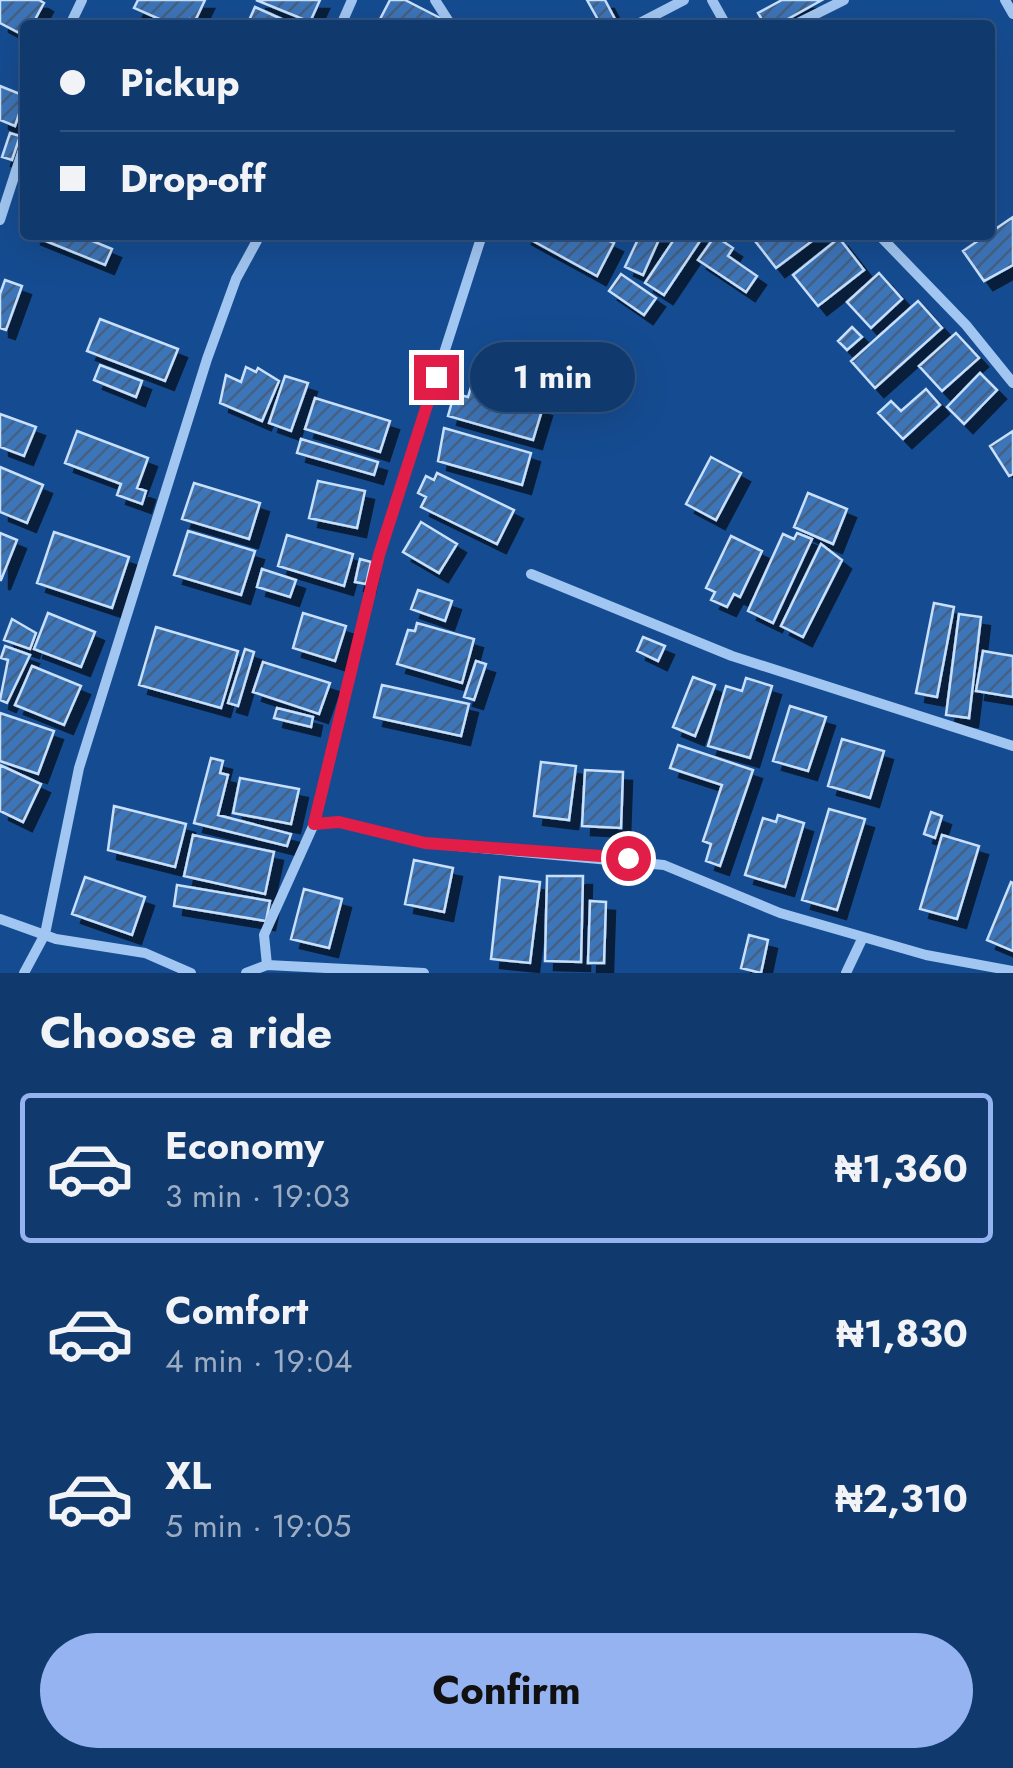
<!DOCTYPE html>
<html lang="en">
<head>
<meta charset="utf-8">
<style>
  body { margin:0; font-family:Jost,sans-serif; background:#194072; color:#f1f3f6; height:100vh; display:flex; flex-direction:column; font-size:38px; white-space:nowrap }
  * { box-sizing:border-box; margin:0 }
  p { font-size:32px; color:#9cacc2 }
  .icon { flex:none; width:55px; height:55px; fill:none; stroke:currentColor; stroke-width:2; stroke-linecap:round; stroke-linejoin:round }
  .map { position:relative; height:973px; overflow:hidden }
  .sheet { display:flex; flex-direction:column; background:#10396d; flex:1 }
  .sheet>* { flex:none }
  .top-card { position:absolute; left:20px; top:20px; width:975px; height:220px; border-radius:10px; box-shadow:0 10px 40px #0002,0 0 0 2px #305380; display:grid; align-content:center; height:220px; padding:0 40px; background:#10396d }
  .end { position:absolute; width:45px; height:45px; margin:-22px; border:12px solid #e11d48; background:#fff; box-shadow:0 0 0 5px #fff }
  .from { border-radius:50% }
  .bubble { position:absolute; height:70px; border-radius:35px; background:#10396d; box-shadow:0 10px 40px #0002,0 0 0 2px #305380; font-size:32px; font-weight:700; line-height:70px; text-align:center }
  .top-card b { display:flex; align-items:center; gap:35px; height:95px; font-size:38px }
  .top-card b+b { border-top:2px solid #305380 }
  .top-card i { width:25px; height:25px; background:#f1f3f6 }
  ul { padding:0; list-style:none }
  li { display:flex; align-items:center; gap:30px; height:150px; margin:0 20px 15px; padding:0 20px; border:5px solid transparent; border-radius:10px }
  li div { flex:1 }
  li b { display:block; font-size:38px }
  li em { font-style:normal; font-weight:700 }
  li.active { border-color:#95b2f1 }
  li>.icon { width:90px; height:90px; stroke-width:1.5 }
  h2 { padding:0 40px; font-size:45px; line-height:120px }
  .button { display:flex; gap:20px; margin-top:auto; padding:20px 40px }
  .button a { flex:1; height:115px; border-radius:60px; background:#95b2f1; color:#111; font-size:40px; font-weight:700; line-height:115px; text-align:center }
  .map>svg:first-child { display:block }
  .building { fill:url(#building-hatch); stroke:#c8e0fc; stroke-width:2.5; filter:url(#shadow) }
  .lines { fill:none; stroke-linecap:round; stroke-linejoin:round }
  .minor { stroke:#a1c6f1; stroke-width:10 }
  .route { stroke:#e11d48; stroke-width:12 }
</style>
</head>
<body>
<div class="map">
<svg width="1013" height="973" viewBox="0 0 1013 973">
  <defs>
    <pattern id="building-hatch" width="6" height="6" patternUnits="userSpaceOnUse" patternTransform="scale(2.5)"><rect width="6" height="6" fill="#3d75b9"/><path d="M-1 1l2-2M0 6l6-6M5 7l2-2" fill="none" stroke="#446082"/></pattern>
    <filter id="shadow"><feDropShadow dx="9" dy="9" stdDeviation="0" flood-color="#0009"/></filter>
  </defs>
  <rect width="100%" height="100%" fill="#154c91"/>
  <path class="building" d="M0,0h39l5,3 -12,22h-7v11l-25,-13z
    M138,0h67l-10,21 -5,-2 -3,6h-14l-39,-17z
    M256,0h64l-10,22z
    M390,0h15l45,23 -73,2z
    M587,0h18l12,23 -16,2z
    M782,0h40l-45,25h-12l-7,-12z
    M255,7l40,18h-48z
    M0,86l25,10 -10,30 -15,-6z
    M10,133l10,3 -8,24 -10,-3z
    M1013,217v48l-29,16 -21,-30z
    M31,235h47l34,14 -7,16z
    M522,235h75l17,8 -17,33z
    M640,235h21l-18,40 -18,-8z
    M677,235h27l-40,60 -19,-12z
    M763,235h57l-44,33 -21,-27z
    M715,236l18,12 -5,8 29,20 -11,16 -48,-32z
    M839,238l25,32 -46,36 -25,-31z
    M879,273l23,26 -31,29 -24,-26z
    M621,274l35,24 -12,17 -35,-24z
    M5,280l17,6 -16,44 -6,-2v-34z
    M918,301l24,27 -67,60 -24,-27z
    M100,319l78,30 -13,32 -78,-30z
    M852,327l10,10 -15,13 -9,-9z
    M956,333l23,25 -37,33 -23,-25z
    M100,365l42,16 -6,16 -42,-17z
    M246,367l10,5 2,-4 21,13 -17,40 -42,-18 6,-28 15,7z
    M980,373l17,17 -33,34 -17,-17z
    M285,376l23,7 -17,48 -22,-8z
    M471,387l72,20 -10,33 -85,-24 4,-14 6,2 2,-9 8,2z
    M926,389l14,16 -37,34 -25,-26 13,-12 10,10z
    M315,398l75,23 -10,31 -75,-23z
    M0,414l36,13 -12,29 -24,-9z
    M444,428l87,25 -9,32 -84,-24z
    M77,431l71,27 -11,30 9,3 -4,13 -25,-9 4,-11 -56,-21z
    M1013,431v43l-4,2 -19,-30z
    M301,439l77,23 -4,13 -77,-22z
    M711,457l30,16 -25,47 -30,-16z
    M0,467l43,18 -16,38 -27,-11z
    M437,473l77,37 -17,34 -76,-37 5,-10 -8,-4 8,-17 8,4z
    M318,481l47,10 -8,37 -48,-10z
    M194,483l66,20 -11,36 -67,-20z
    M808,493l39,16 -14,35 -39,-17z
    M421,522l36,22 -18,29 -36,-21z
    M188,531l67,20 -14,44 -67,-20z
    M54,532l75,25 -17,51 -75,-25z
    M0,533l17,7 -16,40h-1z
    M797,533l15,6 -39,84 -25,-12 35,-77 11,5z
    M287,535l66,19 -9,32 -66,-20z
    M731,536l31,15 -22,46 -6,-3 -7,13 -16,-7 4,-8 -9,-4z
    M821,544l21,16 -39,77 -22,-11z
    M360,559l11,3 -5,22 -11,-2z
    M262,569l34,11 -6,17 -33,-10z
    M418,590l34,11 -7,20 -34,-12z
    M934,603l20,4 -17,90 -21,-4z
    M48,613l47,19 -14,35 -47,-18z
    M303,613l43,13 -11,35 -42,-13z
    M959,614l22,3 -12,101 -23,-3z
    M12,619l24,14 -6,16 -26,-9z
    M417,623l57,16 -12,44 -65,-19 11,-34 7,1z
    M156,627l82,24 -17,57 -82,-23z
    M643,637l22,9 -7,15 -21,-10z
    M5,646l25,9 -23,48 -7,-3 8,-40 -7,-2z
    M245,649l9,3 -16,54 -10,-3z
    M983,651l30,5v41l-37,-6z
    M476,661l10,3 -12,36 -10,-3z
    M263,662l67,21 -11,31 -66,-22z
    M32,666l49,20 -17,39 -49,-20z
    M693,677l22,8 -20,51 -22,-9z
    M746,678l26,8 -22,72 -42,-12 18,-60 16,5z
    M382,685l87,19 -8,32 -87,-19z
    M790,706l36,11 -18,54 -35,-10z
    M277,708l36,9 -2,10 -37,-9z
    M0,713l54,18 -16,43 -38,-13z
    M842,739l42,12 -14,47 -42,-12z
    M678,745l75,25 -33,96 -14,-5 5,-17 -8,-3 19,-56 -52,-17z
    M211,758l12,3 -3,12 8,2 -10,40 73,19 -4,12 -93,-23z
    M541,762l35,4 -7,54 -35,-4z
    M0,765l41,19 -18,38 -23,-11z
    M585,770l38,2 -2,56 -39,-2z
    M240,778l59,11 -8,35 -58,-11z
    M114,806l72,18 -11,43 -67,-17z
    M829,809l36,10 -28,91 -35,-10z
    M931,812l11,4 -7,22 -11,-4z
    M778,815l26,8 -19,64 -40,-12 18,-57 13,4z
    M193,835l81,17 -9,42 -81,-18z
    M942,835l37,11 -22,73 -37,-10z
    M414,860l39,8 -9,44 -39,-8z
    M547,876h36l-2,86 -36,-1z
    M85,877l60,20 -13,38 -60,-21z
    M500,877l40,5 -10,81 -39,-4z
    M1011,882l2,1v68l-26,-11z
    M177,885l93,16 -4,20 -92,-15z
    M304,889l38,10 -13,49 -38,-9z
    M590,901l16,1 -2,61h-16z
    M749,935l19,5 -7,33 -20,-5z"/>
  <g class="lines">
    <path class="minor" d="M435,0l16,25
      M712,0l14,25
      M1005,0l8,14
      M70,25l12,-25
      M341,25l11,-25
      M636,25l48,-25
      M794,25l50,-25
      M0,220l25,-77
      M879,235l87,90 47,58
      M531,574l201,82 281,90
      M314,824l65,-269 103,-320
      M0,919l56,20 89,14 46,20
      M267,965l157,8
      M24,973l21,-39 34,-166 128,-409 29,-80 24,-44
      M246,973l21,-8 -3,-30 50,-111 25,-2 86,21 239,22 116,48 146,42 87,16
      M846,973l17,-36"/>
  </g>
  <g class="lines">
    <path class="route" d="M436,377l-57,178 -65,269 25,-2 86,21 203,15"/>
  </g>
</svg>
<i class="end from" style="left:628px;top:858px"></i>
<i class="end" style="left:436px;top:377px"></i>
<div class="bubble" style="left:470px;top:342px;width:165px">1 min</div>
<div class="top-card">
<b><i class="from"></i>Pickup</b>
<b><i></i>Drop-off</b>
</div>
</div>
<section class="sheet">
<h2>Choose a ride</h2>
<ul>
<li class="active"><svg class="icon" aria-label="car" viewBox="0 0 24 24"><path d="M5 17H2v-5l4-1 3-4h7l3 4 3 1v5h-3M9 17h6M6 11h13"/><circle cx="7" cy="17" r="2"/><circle cx="17" cy="17" r="2"/></svg><div><b>Economy</b><p>3 min · 19:03</p></div><em>₦1,360</em></li>
<li><svg class="icon" aria-label="car" viewBox="0 0 24 24"><path d="M5 17H2v-5l4-1 3-4h7l3 4 3 1v5h-3M9 17h6M6 11h13"/><circle cx="7" cy="17" r="2"/><circle cx="17" cy="17" r="2"/></svg><div><b>Comfort</b><p>4 min · 19:04</p></div><em>₦1,830</em></li>
<li><svg class="icon" aria-label="car" viewBox="0 0 24 24"><path d="M5 17H2v-5l4-1 3-4h7l3 4 3 1v5h-3M9 17h6M6 11h13"/><circle cx="7" cy="17" r="2"/><circle cx="17" cy="17" r="2"/></svg><div><b>XL</b><p>5 min · 19:05</p></div><em>₦2,310</em></li>
</ul>
<div class="button"><a>Confirm</a></div>
</section>
</body>
</html>
